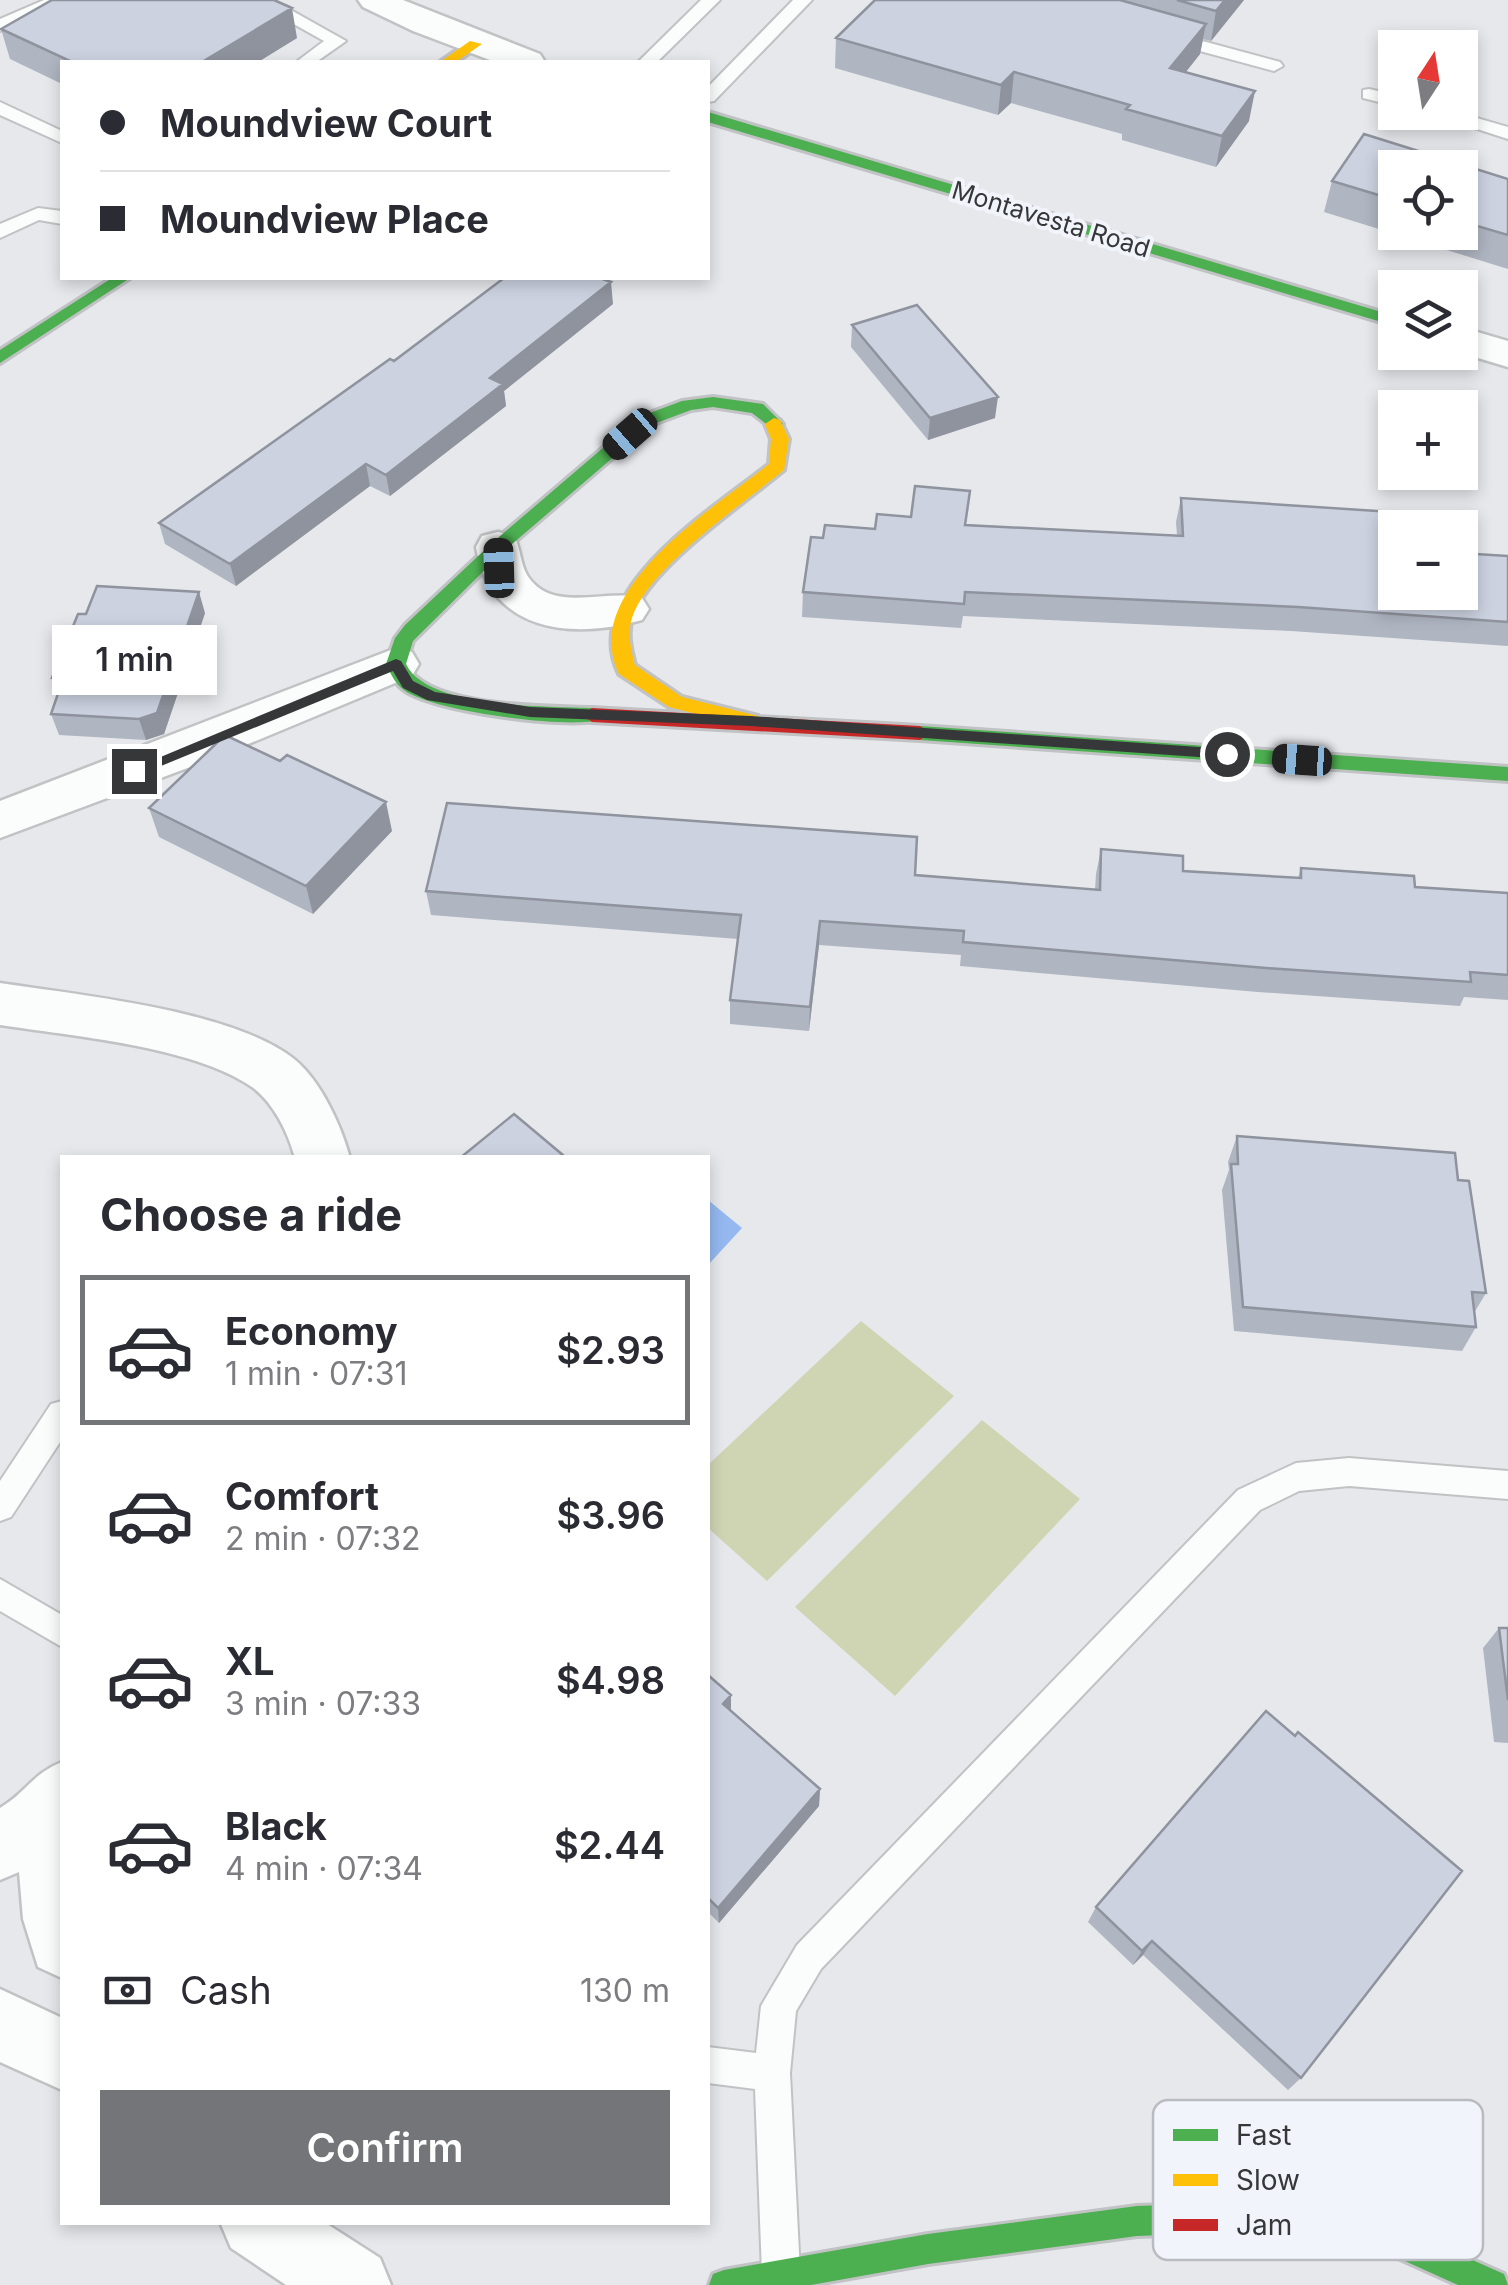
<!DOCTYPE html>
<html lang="en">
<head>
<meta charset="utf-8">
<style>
  body { margin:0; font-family:Inter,sans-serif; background:#f7f7f7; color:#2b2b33; height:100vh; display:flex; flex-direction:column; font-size:38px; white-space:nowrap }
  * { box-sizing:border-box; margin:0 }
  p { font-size:32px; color:#7c7c81 }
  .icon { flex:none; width:55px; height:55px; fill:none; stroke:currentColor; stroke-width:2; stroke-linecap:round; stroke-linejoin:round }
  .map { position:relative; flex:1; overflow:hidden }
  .details { position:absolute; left:60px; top:1155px; width:650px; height:1070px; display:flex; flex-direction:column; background:#fff; border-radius:0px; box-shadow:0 5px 15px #0003 }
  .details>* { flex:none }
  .hud { position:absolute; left:60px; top:60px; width:650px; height:220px; border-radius:0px; box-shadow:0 5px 15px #0003; display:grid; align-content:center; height:220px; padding:0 40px; background:#fff }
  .needle { width:65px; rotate:12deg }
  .controls { position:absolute; left:1378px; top:30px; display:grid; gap:20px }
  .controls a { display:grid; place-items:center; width:100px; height:100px; border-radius:0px; background:#fff; box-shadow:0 5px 15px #0003; font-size:50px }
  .end { position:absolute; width:45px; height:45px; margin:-22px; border:12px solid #363739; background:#fff; box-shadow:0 0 0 5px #fff }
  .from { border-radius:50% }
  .bubble { position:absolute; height:70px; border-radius:0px; background:#fff; box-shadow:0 5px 15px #0003; font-size:32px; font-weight:600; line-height:70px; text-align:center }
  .car { position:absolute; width:30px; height:60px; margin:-30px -15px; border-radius:12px; box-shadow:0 0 8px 2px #0007; background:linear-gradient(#222 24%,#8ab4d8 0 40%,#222 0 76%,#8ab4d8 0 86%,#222 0) }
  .hud b { display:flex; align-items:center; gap:35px; height:95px; font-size:38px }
  .hud b+b { border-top:2px solid #e1e1e2 }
  .hud i { width:25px; height:25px; background:#2b2b33 }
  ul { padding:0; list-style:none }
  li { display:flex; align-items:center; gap:30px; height:150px; margin:0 20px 15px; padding:0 20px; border:5px solid transparent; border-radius:0px }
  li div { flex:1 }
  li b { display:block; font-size:38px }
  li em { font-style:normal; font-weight:600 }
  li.on { border-color:#747578 }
  li>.icon { width:90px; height:90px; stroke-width:1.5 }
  h2 { padding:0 40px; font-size:45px; line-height:120px }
  .pay { display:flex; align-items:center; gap:25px; height:110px; padding:0 40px; font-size:38px }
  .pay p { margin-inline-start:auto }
  .button { display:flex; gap:20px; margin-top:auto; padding:20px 40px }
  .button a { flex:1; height:115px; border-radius:0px; background:#747578; color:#fff; font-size:40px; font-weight:600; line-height:115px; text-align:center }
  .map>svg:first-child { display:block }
  .green { fill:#cfd5b3 }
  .water { fill:#94b8ef }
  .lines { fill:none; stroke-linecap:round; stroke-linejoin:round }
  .lane-casing { stroke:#c0c2c4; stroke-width:4 }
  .street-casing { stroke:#c0c2c4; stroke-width:5 }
  .fast-casing { stroke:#c0c2c4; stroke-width:6 }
  .slow-casing { stroke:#c0c2c4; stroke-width:6 }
  .jam-casing { stroke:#c0c2c4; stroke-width:6 }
  .lane { fill:#fbfcfc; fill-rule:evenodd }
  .street { fill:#fbfcfc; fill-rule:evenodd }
  .fast { fill:#4caf50; fill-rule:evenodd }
  .slow { fill:#ffc107; fill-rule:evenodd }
  .jam { fill:#c62828; fill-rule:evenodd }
  .wall { fill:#afb5c1; fill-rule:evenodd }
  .shaded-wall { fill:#8f939d }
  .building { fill:#ccd2e0; stroke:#8f939d; stroke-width:2.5 }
  .route { fill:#363739 }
  .labels { text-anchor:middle; stroke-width:8; stroke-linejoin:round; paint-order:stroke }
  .far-street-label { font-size:25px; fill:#363739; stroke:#f1f4fb }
  .key { fill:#f1f4fb; stroke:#b9bbc1; stroke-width:2.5 }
  .key-label { font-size:28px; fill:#363739 }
</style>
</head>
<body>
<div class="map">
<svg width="1508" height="2285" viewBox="0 0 1508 2285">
  <rect width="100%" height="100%" fill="#e6e8ec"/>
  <path class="green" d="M861,1321l93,75 -187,185 -59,-53v-63z
    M982,1420l98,79 -185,197 -100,-89z"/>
  <path class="water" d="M708,1200l34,28 -34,37z"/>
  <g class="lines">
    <g class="lane-casing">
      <path id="lane" d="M44,0h23l-67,31v-12z
        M251,0h22l73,41 -30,21h-20l28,-21z
        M701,0h19l-63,62h-19z
        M793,0h19l-98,101 -6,1v-15z
        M1169,32l111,30 3,4 -9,5 -111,-30v-8z
        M1369,89l26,6v11l-32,-8v-8z
        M0,102l62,29v12l-62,-28z
        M1425,112h31l52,15v12z
        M38,208l24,3v13l-23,-4 -39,18v-14z
        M62,1401v38l-51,78 -11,4v-40l51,-77z
        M1349,1458l159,13v28l-159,-13 -50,5 -39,19 -439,459 -25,42 -6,62 10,200 -5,12h-28l-5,-12 -7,-184 -47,-6v-36l48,6 5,-47 36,-61 441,-455 58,-27z
        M0,1579l62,36v32l-62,-36z"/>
    </g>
    <g class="street-casing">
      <path id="street" d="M358,0h45l137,54 5,8h-50l-82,-31 -50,-24z
        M1460,327l48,14v26l-50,-15z
        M498,532l16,4c7,13 6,27 13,39 25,40 80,13 115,23l7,11 -7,11c-71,20 -152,12 -166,-73l6,-11z
        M396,648l16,4 7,12 -7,12 -195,81 -217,81v-37z
        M0,983c79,12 232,27 294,76 27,22 47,66 56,99h-55c-7,-26 -22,-56 -43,-71 -59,-41 -181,-51 -252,-62z
        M62,1762v216l-24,-11 -15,-48 -4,-47 -19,8v-72c28,-17 32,-34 62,-46z
        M0,1989l62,29v72l-62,-28z
        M220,2222h104l56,36 11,27h-105l-55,-37z"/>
    </g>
    <g class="fast-casing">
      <path id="fast" d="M708,112l687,204v10l-687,-204z
        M112,278h18l-130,85v-13z
        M713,397l50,7 20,20 -9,6 -22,-17 -39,-6 -22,3 -40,15 -147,126 -85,84 -6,6 -7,23c21,45 141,42 186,44l10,7 -3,5c-33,9 -168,-9 -195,-30 -9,-6 -13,-16 -18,-26l9,-26 10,-13 87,-82 147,-126 43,-16z
        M920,726l588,41v14l-588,-41 -10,-7z
        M1298,2200l71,14 135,60 4,11h-50l-91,-41 -69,-14 -161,6 -209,28 -117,21h-102l4,-11 11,-4 204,-36 209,-28z"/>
    </g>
    <g class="slow-casing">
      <path id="slow" d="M470,41l12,3 -26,18h-16z
        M774,418l6,2 9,19 -5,31c-41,34 -136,98 -152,148 -5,16 -1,32 3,47l47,32 76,19 3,5 -10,7 -82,-21 -50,-33c-41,-84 96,-166 150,-210l2,-25 -6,-15z"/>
    </g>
    <g class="jam-casing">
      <path id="jam" d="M592,708l328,18 10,7 -10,7 -328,-18 -10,-7z"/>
    </g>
    <use href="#lane" class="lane"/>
    <use href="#street" class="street"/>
    <use href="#fast" class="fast"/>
    <use href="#slow" class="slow"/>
    <use href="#jam" class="jam"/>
  </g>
  <path class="wall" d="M875,0h369l-33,41 -8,-2 -3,15 -14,18 63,49 -33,46 -94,-27v-6l-111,-31 -13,12 -163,-47 1,-30z
    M1,29l296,9 -39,24h-196v22l-52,-25z
    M1364,134l144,45v90l-184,-57 8,-31zM1395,168h65v64h-65z
    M613,304l-109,87 2,15 -116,90 -20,-10 -134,100 -71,-42 -6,-21 235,-162z
    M852,325l143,93 -67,22 -77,-93z
    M1181,498l214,94 113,-36v90l-217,-15 -328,-15 -2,12 -159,-11 1,-25 20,-54 143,-13 211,10 -1,-13z
    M205,613l-41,121 -18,6 -87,-5 -8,-21 7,-20 -6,-16z
    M149,808l243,23 -79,83 -154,-77z
    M1101,849l82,22 115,7 3,-10 114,19 93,6v107l-44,-3 -4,9 -202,-14 -298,-26 1,-11 -142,-10 -10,86 -79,-7v-24l8,-61 -307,-24 -5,-24 489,-16 180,15 1,-16z
    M1237,1136l221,44 28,113 -12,20 2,14 -14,24 -228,-20 -12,-141 7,-20 -1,-8z
    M1499,1628h9v115l-14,-1 -11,-94z
    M708,1675l23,20v16l89,78 -1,17 -100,117 -11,-11z
    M1266,1711l35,367 -13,12 -145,-135 -10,10 -45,-43 8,-15z"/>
  <path class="shaded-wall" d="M1225,0h19l-33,41 5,-30z
    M292,8l5,30 -39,24h-56z
    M1206,24l-6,30 -35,44 5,-30z
    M1014,72l-3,31 -13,12 3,-30z
    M1255,91l-6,30 -33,46 6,-31z
    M611,282l2,22 -109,87 2,15 -116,90 -4,-21 104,-97z
    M998,397l-3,21 -67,22 2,-22z
    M366,464l4,22 -134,100 -6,-22z
    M199,592l6,21 -41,121 -18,6 -7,-21z
    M386,802l6,29 -79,83 -7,-28z
    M820,921l-1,24 -10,86 1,-24z
    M731,1695v18l-8,-9z
    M820,1789l-1,17 -100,117 -1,-15z
    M1152,1941l-9,14 -10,10 9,-14z"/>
  <path class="building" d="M52,0h222l18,8 -90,54h-130l-71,-33z
    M875,0h245l86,24 -36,44 85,23 -33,45 -96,-27 4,-4 -116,-33 -13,13 -165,-47z
    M1177,0h48l-9,11z
    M1364,134l144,45v56l-48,-14v-53h-65v32l-63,-19z
    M504,278h96l11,4 -121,96 13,6 -117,91 -20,-11 -136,100 -71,-41 231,-164 4,2z
    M917,305l81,92 -68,21 -78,-93z
    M915,486l55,5 -5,34 218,11 -2,-38 226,15 1,15h-13v64h65v-39l48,3v66l-210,-15 -333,-15 -1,12 -161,-12 8,-55 12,1 2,-13 50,4 2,-15 34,3z
    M97,586l102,6 -42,121 -18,6 -88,-5 12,-35 -11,-1 26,-64h8z
    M225,735l55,26 7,-6 99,47 -80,84 -157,-78z
    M447,803l470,34 -2,38 185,15 1,-41 82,7v15l118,7v-10l113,8 1,11 93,6v82l-38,-3 1,10 -205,-14 -303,-26 1,-11 -144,-10 -10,86 -80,-7 11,-85 -315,-24z
    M514,1114l50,42 -3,2h-101z
    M1237,1136l218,17 3,27 11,1 17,112 -14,-1 4,35 -233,-20 -12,-143h7z
    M1499,1628h9v72z
    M708,1675l23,20 -8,9 97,85 -102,119 -10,-10z
    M1266,1711l29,25 3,-4 164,139 -161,207 -149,-137 -10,10 -46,-44z"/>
  <path class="route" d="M396,659l5,2 12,20 22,11 95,15 221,9 476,33 7,5 -7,5 -476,-33 -221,-9 -103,-17 -24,-12 -10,-17 -254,104 -12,-4z"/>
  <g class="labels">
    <g class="far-street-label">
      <text transform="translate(1051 219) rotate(17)" y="9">Montavesta Road</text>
    </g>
  </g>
  <rect x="1153" y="2100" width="330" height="160" rx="15" class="key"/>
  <rect x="1173" y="2129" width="45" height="12" fill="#4caf50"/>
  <rect x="1173" y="2174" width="45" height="12" fill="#ffc107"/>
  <rect x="1173" y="2219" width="45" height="12" fill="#c62828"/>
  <g class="key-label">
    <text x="1236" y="2145">Fast</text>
    <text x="1236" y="2190">Slow</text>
    <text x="1236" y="2235">Jam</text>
  </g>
</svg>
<div class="controls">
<a><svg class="needle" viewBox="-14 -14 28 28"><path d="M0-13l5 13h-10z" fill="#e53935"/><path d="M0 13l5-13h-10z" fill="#7c7c81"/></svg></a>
<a><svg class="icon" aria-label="locate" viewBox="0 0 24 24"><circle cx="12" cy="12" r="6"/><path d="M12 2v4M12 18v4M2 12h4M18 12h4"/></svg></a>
<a><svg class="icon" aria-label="layers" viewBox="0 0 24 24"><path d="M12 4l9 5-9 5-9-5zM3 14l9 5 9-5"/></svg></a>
<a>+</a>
<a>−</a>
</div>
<i class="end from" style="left:1227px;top:754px"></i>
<i class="end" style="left:134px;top:771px"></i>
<div class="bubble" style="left:52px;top:625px;width:165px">1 min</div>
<i class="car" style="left:630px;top:434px;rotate:229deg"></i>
<i class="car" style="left:499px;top:568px;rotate:358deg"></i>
<i class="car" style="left:1302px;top:760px;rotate:274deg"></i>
<div class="hud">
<b><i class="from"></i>Moundview Court</b>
<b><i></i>Moundview Place</b>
</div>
<section class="details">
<h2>Choose a ride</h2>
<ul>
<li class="on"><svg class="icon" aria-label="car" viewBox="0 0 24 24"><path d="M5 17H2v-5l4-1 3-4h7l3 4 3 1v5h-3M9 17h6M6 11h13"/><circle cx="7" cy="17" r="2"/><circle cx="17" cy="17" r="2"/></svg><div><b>Economy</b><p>1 min · 07:31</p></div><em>$2.93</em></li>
<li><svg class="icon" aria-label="car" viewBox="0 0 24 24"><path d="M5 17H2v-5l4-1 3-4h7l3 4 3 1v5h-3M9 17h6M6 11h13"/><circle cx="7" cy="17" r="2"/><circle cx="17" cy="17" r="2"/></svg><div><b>Comfort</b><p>2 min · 07:32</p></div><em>$3.96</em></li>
<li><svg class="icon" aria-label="car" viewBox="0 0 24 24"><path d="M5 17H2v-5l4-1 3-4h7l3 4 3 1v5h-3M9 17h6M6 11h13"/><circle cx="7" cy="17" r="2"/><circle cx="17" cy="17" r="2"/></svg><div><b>XL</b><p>3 min · 07:33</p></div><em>$4.98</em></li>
<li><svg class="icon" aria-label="car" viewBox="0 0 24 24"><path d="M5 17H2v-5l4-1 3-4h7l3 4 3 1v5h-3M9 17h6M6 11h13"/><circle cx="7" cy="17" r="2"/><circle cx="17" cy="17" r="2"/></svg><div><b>Black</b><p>4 min · 07:34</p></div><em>$2.44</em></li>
</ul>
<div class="pay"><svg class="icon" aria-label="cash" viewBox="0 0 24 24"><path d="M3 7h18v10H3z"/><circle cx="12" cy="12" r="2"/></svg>Cash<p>130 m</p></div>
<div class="button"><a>Confirm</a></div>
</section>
</div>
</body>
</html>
